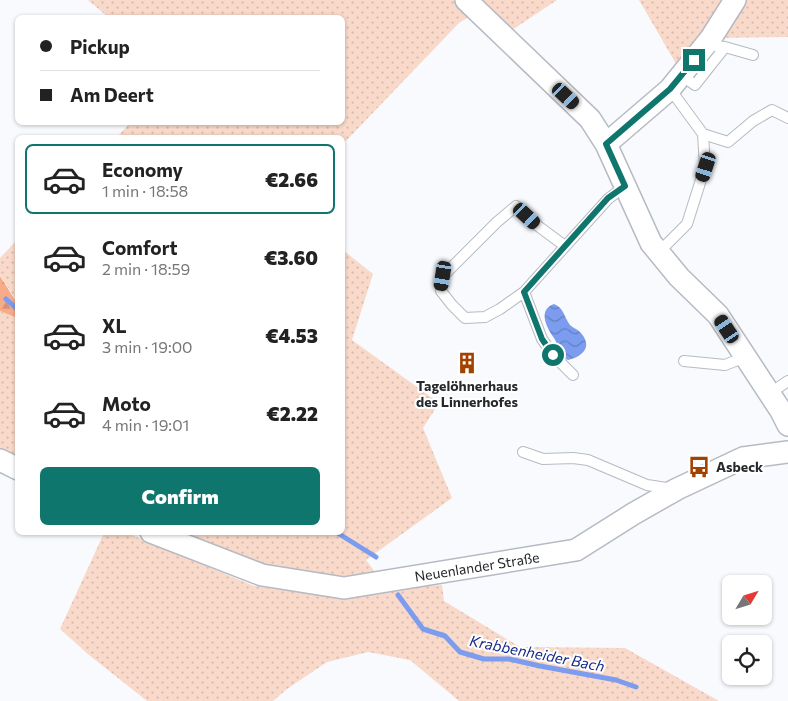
<!DOCTYPE html>
<html lang="en">
<head>
<meta charset="utf-8">
<style>
  body { margin:0; font-family:Commissioner,sans-serif; background:#f6f6f6; color:#222; height:100vh; display:flex; flex-direction:column; font-size:19px; white-space:nowrap }
  * { box-sizing:border-box; margin:0 }
  p { font-size:16px; color:#767676 }
  .icon { flex:none; width:28px; height:28px; fill:none; stroke:currentColor; stroke-width:2; stroke-linecap:round; stroke-linejoin:round }
  .map { position:relative; flex:1; overflow:hidden }
  .side { position:absolute; left:15px; top:135px; width:330px; height:400px; display:flex; flex-direction:column; background:#fff; border-radius:8px; box-shadow:0 1px 4px #0004 }
  .side>* { flex:none }
  .banner { position:absolute; left:15px; top:15px; width:330px; height:110px; border-radius:8px; box-shadow:0 1px 4px #0004; display:grid; align-content:center; height:110px; padding:0 25px; background:#fff }
  .needle { width:32px; rotate:52deg }
  .controls { position:absolute; left:722px; top:575px; display:grid; gap:10px }
  .controls a { display:grid; place-items:center; width:50px; height:50px; border-radius:8px; background:#fff; box-shadow:0 1px 4px #0004; font-size:25px }
  .end { position:absolute; width:22px; height:22px; margin:-11px; border:6px solid #0f766e; background:#fff; box-shadow:0 0 0 2px #fff }
  .from { border-radius:50% }
  .car { position:absolute; width:15px; height:30px; margin:-15px -8px; border-radius:6px; box-shadow:0 0 4px 1px #0007; background:linear-gradient(#222 24%,#8ab4d8 0 40%,#222 0 76%,#8ab4d8 0 86%,#222 0) }
  .banner b { display:flex; align-items:center; gap:18px; height:48px; font-size:19px }
  .banner b+b { border-top:1px solid #e0e0e0 }
  .banner i { width:12px; height:12px; background:#222 }
  ul { padding:9px 0 0; list-style:none }
  li { display:flex; align-items:center; gap:15px; height:70px; margin:0 10px 8px; padding:0 15px; border:2px solid transparent; border-radius:8px }
  li div { flex:1 }
  li b { display:block; font-size:19px }
  li em { font-style:normal; font-weight:800 }
  li.active { border-color:#0f766e }
  li>.icon { width:45px; height:45px; stroke-width:1.5 }
  .button { display:flex; gap:10px; margin-top:auto; padding:10px 25px }
  .button a { flex:1; height:58px; border-radius:8px; background:#0f766e; color:#fff; font-size:20px; font-weight:800; line-height:58px; text-align:center }
  .map>svg:first-child { display:block }
  .grass { fill:url(#grass-dots) }
  .forest { fill:url(#forest-firs) }
  .water { fill:url(#water-waves) }
  .lines { fill:none; stroke-linecap:round; stroke-linejoin:round }
  .stream { stroke:#7b9cef; stroke-width:5 }
  .lane-casing { stroke:#b6bac3; stroke-width:12 }
  .street-casing { stroke:#b6bac3; stroke-width:24 }
  .lane { stroke:#fff; stroke-width:10 }
  .street { stroke:#fff; stroke-width:21 }
  .route { stroke:#0f766e; stroke-width:6 }
  .labels { text-anchor:middle; stroke-width:4; stroke-linejoin:round; paint-order:stroke }
  .poi-label { font-size:14px; font-weight:bold; fill:#26282b; stroke:#fff }
  .street-label { font-size:14px; fill:#26282b; stroke:#fff }
  .water-label { font-size:15px; font-style:italic; fill:#162b8a; stroke:#fff }
</style>
</head>
<body>
<div class="map">
<svg width="788" height="701" viewBox="0 0 788 701">
  <defs>
    <pattern id="grass-dots" width="8" height="8" patternUnits="userSpaceOnUse" patternTransform="scale(1.25)"><rect width="8" height="8" fill="#f9d9ca"/><path d="M2 2h.1M6 6h.1" fill="none" stroke="#d5baae" stroke-width="1.8" stroke-linecap="round"/></pattern>
    <pattern id="forest-firs" width="22" height="20" patternUnits="userSpaceOnUse" patternTransform="scale(1.25)"><rect width="22" height="20" fill="#f8ab88"/><path d="M5 1l3.5 6h-7zM16 11l3.5 6h-7z" fill="#d49376"/></pattern>
    <pattern id="water-waves" width="16" height="10" patternUnits="userSpaceOnUse" patternTransform="scale(1.25)"><rect width="16" height="10" fill="#7b9cef"/><path d="M0 5q4-4 8 0t8 0" fill="none" stroke="#657fc2"/></pattern>
  </defs>
  <rect width="100%" height="100%" fill="#f8fafe"/>
  <path class="grass" d="M88,0h368l16,15 -13,8 -116,121 -1,-6h-226l14,-15 212,-1v-104l-234,-1z
    M473,0h84l-48,32z
    M639,0h93l-53,69z
    M738,0h50v37l-72,1z
    M17,240v62l-17,-27v-17z
    M343,250l30,24 -21,66 87,63 -16,25 29,70 -86,62 9,12 -21,4 -37,1 -45,-6 -105,-38 138,-1 10,6 -8,-5 35,-1z
    M0,311l17,7v143l-17,-9z
    M104,533h23l127,53 80,9 59,-7 49,-3 2,16 76,46 105,1 94,53h-260l-49,-41 -42,-8 -41,10 -40,27 -14,12h-126l-58,-46 -29,-26z"/>
  <path class="forest" d="M0,276l17,27v15l-17,-7z"/>
  <path class="water" d="M554,304c10,4 10,13 16,21 3,3 7,4 10,7 13,14 4,24 -12,28l-6,-3c-4,-6 -4,-13 -8,-19 -7,-10 -17,-28 0,-34z"/>
  <g class="lines">
    <path class="stream" d="M6,299l12,11
      M336,532l40,25
      M398,595l25,34 22,7 15,16 24,7h25l31,7 76,14 20,7"/>
    <g class="lane-casing">
      <path id="lane" d="M725,47l28,8
        M681,75l14,10 30,-38 -18,-2
        M670,89l33,45 25,8 25,-21 19,-11 16,8
        M565,246l-27,-20 -22,-20 -19,16 -54,54 -2,15 11,14 13,13 20,-1 15,-8 24,-17 84,-93 17,-13
        M659,252l28,-28 18,-57 -2,-33
        M524,292l18,47 11,16 20,20
        M684,361l41,4 20,-8
        M769,394l19,-13
        M523,452l20,7 30,-1 15,2 59,25 26,4"/>
    </g>
    <g class="street-casing">
      <path id="street" d="M466,0l124,119 16,25 45,99 28,34 39,38 63,96 7,14
        M606,144l64,-55 41,-51 24,-38
        M0,460l18,9
        M151,532l111,43 82,13 232,-38 57,-36 44,-25 66,-31 45,-6"/>
    </g>
    <use href="#lane" class="lane"/>
    <use href="#street" class="street"/>
  </g>
  <g class="lines">
    <path class="route" d="M553,355l-11,-16 -18,-47 84,-94 17,-12 -19,-42 64,-55 24,-29"/>
  </g>
  <defs>
    <g id="building-bare" transform="scale(1.725)"><path d="M-4-6H4V6H1V3H-1V6H-4ZM-2.5-4.3h1.7v1.8h-1.7ZM.8-4.3h1.7v1.8H.8ZM-2.5-1h1.7V.8h-1.7ZM.8-1h1.7V.8H.8Z" fill="#a34200" stroke="#fff" stroke-width="2.5" paint-order="stroke"/></g>
    <g id="bus-bare" transform="scale(1.725)"><path d="M-5-6H5V4H4V6H2V4H-2V6H-4V4H-5ZM-3.5-4V0h7V-4ZM-3.5 1.2v1.5H-2V1.2ZM2 1.2v1.5H3.5V1.2Z" fill="#a34200" stroke="#fff" stroke-width="2.5" paint-order="stroke"/></g>
  </defs>
  <g fill-rule="evenodd">
    <use href="#building-bare" x="467" y="363"/>
    <use href="#bus-bare" x="699" y="467"/>
  </g>
  <g class="labels">
    <g class="poi-label">
      <text x="467" y="391">Tagelöhnerhaus<tspan x="467" dy="16">des Linnerhofes</tspan></text>
      <text x="716" y="472" text-anchor="start">Asbeck</text>
    </g>
    <g class="street-label">
      <text transform="translate(477 567) rotate(-9)" y="5">Neuenlander Straße</text>
    </g>
    <g class="water-label">
      <text transform="translate(537 654) rotate(11)" y="5">Krabbenheider Bach</text>
    </g>
  </g>
</svg>
<div class="controls">
<a><svg class="needle" viewBox="-14 -14 28 28"><path d="M0-13l5 13h-10z" fill="#e53935"/><path d="M0 13l5-13h-10z" fill="#767676"/></svg></a>
<a><svg class="icon" aria-label="locate" viewBox="0 0 24 24"><circle cx="12" cy="12" r="6"/><path d="M12 2v4M12 18v4M2 12h4M18 12h4"/></svg></a>
</div>
<i class="end from" style="left:553px;top:355px"></i>
<i class="end" style="left:694px;top:60px"></i>
<i class="car" style="left:566px;top:96px;rotate:133deg"></i>
<i class="car" style="left:706px;top:167px;rotate:198deg"></i>
<i class="car" style="left:527px;top:216px;rotate:133deg"></i>
<i class="car" style="left:443px;top:276px;rotate:189deg"></i>
<i class="car" style="left:727px;top:329px;rotate:326deg"></i>
<div class="banner">
<b><i class="from"></i>Pickup</b>
<b><i></i>Am Deert</b>
</div>
<section class="side">
<ul>
<li class="active"><svg class="icon" aria-label="car" viewBox="0 0 24 24"><path d="M5 17H2v-5l4-1 3-4h7l3 4 3 1v5h-3M9 17h6M6 11h13"/><circle cx="7" cy="17" r="2"/><circle cx="17" cy="17" r="2"/></svg><div><b>Economy</b><p>1 min · 18:58</p></div><em>€2.66</em></li>
<li><svg class="icon" aria-label="car" viewBox="0 0 24 24"><path d="M5 17H2v-5l4-1 3-4h7l3 4 3 1v5h-3M9 17h6M6 11h13"/><circle cx="7" cy="17" r="2"/><circle cx="17" cy="17" r="2"/></svg><div><b>Comfort</b><p>2 min · 18:59</p></div><em>€3.60</em></li>
<li><svg class="icon" aria-label="car" viewBox="0 0 24 24"><path d="M5 17H2v-5l4-1 3-4h7l3 4 3 1v5h-3M9 17h6M6 11h13"/><circle cx="7" cy="17" r="2"/><circle cx="17" cy="17" r="2"/></svg><div><b>XL</b><p>3 min · 19:00</p></div><em>€4.53</em></li>
<li><svg class="icon" aria-label="car" viewBox="0 0 24 24"><path d="M5 17H2v-5l4-1 3-4h7l3 4 3 1v5h-3M9 17h6M6 11h13"/><circle cx="7" cy="17" r="2"/><circle cx="17" cy="17" r="2"/></svg><div><b>Moto</b><p>4 min · 19:01</p></div><em>€2.22</em></li>
</ul>
<div class="button"><a>Confirm</a></div>
</section>
</div>
</body>
</html>
